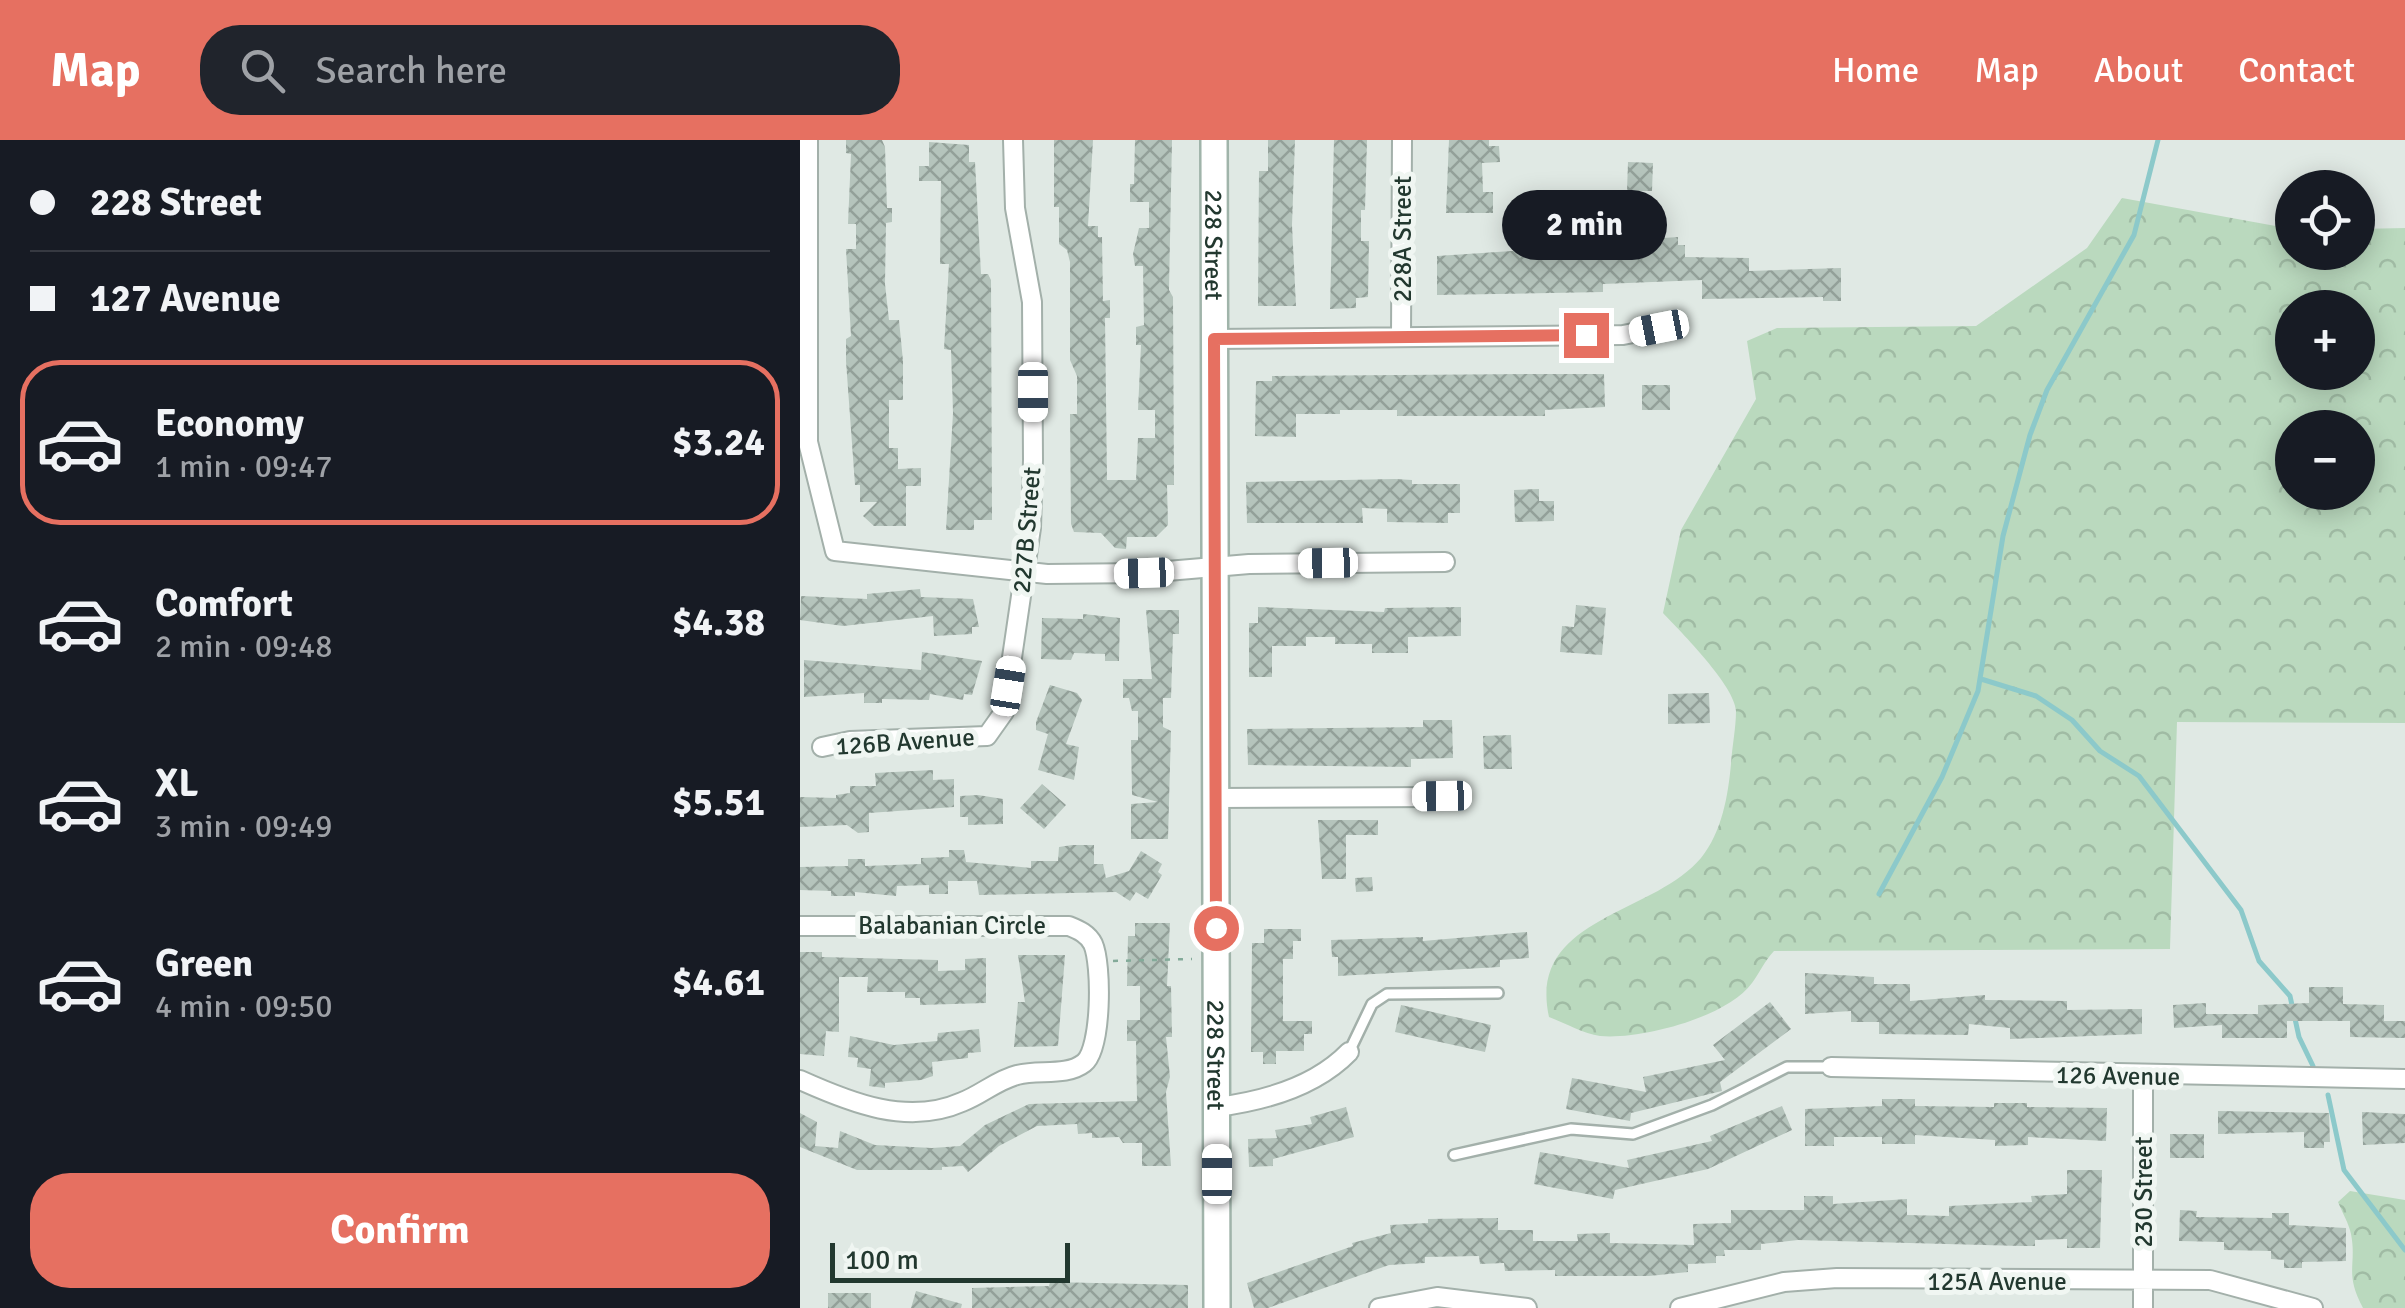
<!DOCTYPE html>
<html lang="en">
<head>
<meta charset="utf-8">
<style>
  body { margin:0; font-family:Signika,sans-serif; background:#20242c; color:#f1f3f6; height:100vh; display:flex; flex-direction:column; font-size:38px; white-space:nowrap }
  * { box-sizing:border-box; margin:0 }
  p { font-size:32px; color:#9ea1a6 }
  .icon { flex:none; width:55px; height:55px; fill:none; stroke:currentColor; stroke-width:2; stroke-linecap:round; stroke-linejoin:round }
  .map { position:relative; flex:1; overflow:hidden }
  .details { display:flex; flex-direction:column; background:#171b24; width:800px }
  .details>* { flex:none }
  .guide { display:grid; align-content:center; height:220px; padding:0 30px; background:#171b24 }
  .tools { position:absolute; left:1475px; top:30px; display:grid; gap:20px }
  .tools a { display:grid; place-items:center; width:100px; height:100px; border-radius:50%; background:#171b24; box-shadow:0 5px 25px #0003; font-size:50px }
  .scale { position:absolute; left:30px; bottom:25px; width:240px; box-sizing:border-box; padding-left:10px; border:5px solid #22382f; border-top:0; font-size:28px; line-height:35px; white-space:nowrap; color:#22382f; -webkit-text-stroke:8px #f0f6f2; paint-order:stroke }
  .end { position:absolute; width:45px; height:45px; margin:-22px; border:12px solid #e67061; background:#fff; box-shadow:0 0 0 5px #fff }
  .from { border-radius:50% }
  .bubble { position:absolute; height:70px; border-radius:35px; background:#171b24; box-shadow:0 5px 25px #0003; font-size:32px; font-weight:700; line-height:70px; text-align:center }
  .car { position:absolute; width:30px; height:60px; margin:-30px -15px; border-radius:12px; box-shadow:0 0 8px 2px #0007; background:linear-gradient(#fff 24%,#345 0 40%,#fff 0 76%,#345 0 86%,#fff 0) }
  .guide b { display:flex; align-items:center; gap:35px; height:95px; font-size:38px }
  .guide b+b { border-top:2px solid #363941 }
  .guide i { width:25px; height:25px; background:#f1f3f6 }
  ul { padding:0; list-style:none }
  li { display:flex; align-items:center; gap:30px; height:165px; margin:0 20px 15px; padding:0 10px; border:5px solid transparent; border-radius:40px }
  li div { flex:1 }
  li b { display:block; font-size:38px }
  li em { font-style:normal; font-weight:700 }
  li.on { border-color:#e67061 }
  li>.icon { width:90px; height:90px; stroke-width:1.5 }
  .cta { display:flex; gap:20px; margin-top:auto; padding:20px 30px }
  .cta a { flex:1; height:115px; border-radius:40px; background:#e67061; color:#fff; font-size:40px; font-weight:700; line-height:115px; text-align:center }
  header { display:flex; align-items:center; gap:60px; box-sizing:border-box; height:140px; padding:0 50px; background:#e67061; color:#fff }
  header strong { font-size:48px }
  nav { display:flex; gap:55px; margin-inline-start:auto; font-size:35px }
  .search { width:700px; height:90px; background:#20242c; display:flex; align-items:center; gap:25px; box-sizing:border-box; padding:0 35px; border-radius:40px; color:#9ea1a6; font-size:38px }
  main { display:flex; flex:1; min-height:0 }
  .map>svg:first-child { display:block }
  .forest { fill:url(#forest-crowns); fill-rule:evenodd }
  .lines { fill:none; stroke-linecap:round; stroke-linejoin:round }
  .stream { stroke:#8cc9ca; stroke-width:5 }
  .building { fill:url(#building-cross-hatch) }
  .lane-casing { stroke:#a3b0aa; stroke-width:14 }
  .street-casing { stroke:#a3b0aa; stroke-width:22 }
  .secondary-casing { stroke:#a0b4aa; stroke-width:30 }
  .path { stroke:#83aa99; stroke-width:2.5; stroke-dasharray:5 8; stroke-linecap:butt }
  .lane { stroke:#fff; stroke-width:9 }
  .street { stroke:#fff; stroke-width:18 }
  .secondary { stroke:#fff; stroke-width:25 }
  .route { stroke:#e67061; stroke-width:12 }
  .labels { text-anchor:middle; stroke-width:10; stroke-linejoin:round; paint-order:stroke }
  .street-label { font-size:25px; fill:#22382f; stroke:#f0f6f2 }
</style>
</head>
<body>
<header>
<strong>Map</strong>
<div class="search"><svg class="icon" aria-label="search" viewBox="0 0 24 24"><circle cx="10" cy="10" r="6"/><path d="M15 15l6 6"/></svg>Search here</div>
<nav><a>Home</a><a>Map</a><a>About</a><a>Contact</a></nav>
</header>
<main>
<section class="details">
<div class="guide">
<b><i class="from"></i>228 Street</b>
<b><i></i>127 Avenue</b>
</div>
<ul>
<li class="on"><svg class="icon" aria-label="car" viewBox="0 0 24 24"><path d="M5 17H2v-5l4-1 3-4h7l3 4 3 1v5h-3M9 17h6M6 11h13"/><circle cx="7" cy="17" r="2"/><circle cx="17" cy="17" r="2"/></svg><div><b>Economy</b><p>1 min · 09:47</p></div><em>$3.24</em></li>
<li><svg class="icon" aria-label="car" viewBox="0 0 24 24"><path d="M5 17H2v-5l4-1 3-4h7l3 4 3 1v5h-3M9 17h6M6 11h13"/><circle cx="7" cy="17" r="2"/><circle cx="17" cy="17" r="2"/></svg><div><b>Comfort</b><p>2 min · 09:48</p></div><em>$4.38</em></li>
<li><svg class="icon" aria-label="car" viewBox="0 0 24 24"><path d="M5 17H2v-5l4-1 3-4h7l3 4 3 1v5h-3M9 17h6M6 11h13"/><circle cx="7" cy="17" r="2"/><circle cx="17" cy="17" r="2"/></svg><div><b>XL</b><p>3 min · 09:49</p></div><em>$5.51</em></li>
<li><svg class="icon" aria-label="car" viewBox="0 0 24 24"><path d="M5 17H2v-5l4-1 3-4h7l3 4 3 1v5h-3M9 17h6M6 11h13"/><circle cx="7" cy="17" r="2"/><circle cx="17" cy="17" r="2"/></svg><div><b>Green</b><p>4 min · 09:50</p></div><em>$4.61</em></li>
</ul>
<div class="cta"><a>Confirm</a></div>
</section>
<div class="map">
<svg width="1605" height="1168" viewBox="0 0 1605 1168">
  <defs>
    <pattern id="forest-crowns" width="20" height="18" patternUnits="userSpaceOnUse" patternTransform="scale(2.5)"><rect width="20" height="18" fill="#bad9be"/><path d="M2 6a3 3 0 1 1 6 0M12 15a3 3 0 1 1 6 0" fill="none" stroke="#a0bba4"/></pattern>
    <pattern id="building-cross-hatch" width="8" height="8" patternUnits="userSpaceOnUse" patternTransform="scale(2.5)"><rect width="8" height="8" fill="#b5c4bc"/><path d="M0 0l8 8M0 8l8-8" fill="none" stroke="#93a099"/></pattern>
  </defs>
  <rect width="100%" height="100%" fill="#e0e9e4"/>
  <path class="forest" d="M1322,58l170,31v23h66v-23l47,-1v495l-228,-1 -7,227 -396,2c-10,11 -14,21 -22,32 -24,34 -112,57 -152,53 -16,-2 -35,-13 -51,-19 -22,-100 103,-101 152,-159 21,-26 27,-62 30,-94 1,-17 5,-36 5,-53 -1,-25 -55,-79 -73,-98l18,-83 75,-131 -9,-58 30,-13 199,-2 111,-78zM1492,168h66v64h-66zM1492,288h66v64h-66z
    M1550,1051l55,9v108h-42c-19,-35 -6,-43 -12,-74 -2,-10 -9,-22 -13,-32z"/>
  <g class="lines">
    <path class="stream" d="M1181,539l55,17 36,24 28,31 39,25 102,134 18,51 31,35 9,41 14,29
      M1079,754l63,-117 36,-86 25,-155 27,-101 17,-45 87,-155 24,-95
      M1528,955l16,75 61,80"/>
  </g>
  <path class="building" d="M46,0h36l3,7 2,61h5v14l-6,1 -1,61 4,36h10l4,41v39h-14v48h9v21l23,-1v18h-15v40h-32l-11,-10 14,-14h-17v-17h-5l-9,-124v-22l5,-3 -5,-87h10v-25h-8l3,-70 -5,-1z
    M254,0h39l-5,86h10v11h4l1,64 7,-1v18h-5l2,162h29l2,-42h17v-28h-17l3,-65h-5v-18l8,-2 -1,-59h-8l-2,-12 6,-26h10v-26h-19v-18h4l1,-44h37l-3,150 4,7 1,188h-7l1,40 -12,12h-29l-1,12 -11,-1 -14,-15 -27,-1 -3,-8 -1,-110h7v-38l-7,-16v-98l-3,-12 -8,-6v-37h-5z
    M468,0h27l-3,85 4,81h-38l1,-135h9z
    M534,0h33l-2,70h-4v31h8l-1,56 -12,1v10l-26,1z
    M649,0h40v6h10l1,16 -18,1 1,29h10v21h-47z
    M129,2l40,3v17h6l6,112h7l3,6 1,240h-18v10h-28l7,-117 -2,-63 -7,-1 5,-85h-9l1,-83h-22v-15h10z
    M828,22l25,1 -1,28h-25z
    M775,55h31v16h-31z
    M809,85h13v16l56,-4v8h7v12l64,1v13l92,-3v33h-18v-4l-121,2v-19l-99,4v8l-166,3v-39l75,-5 57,2v-9h40z
    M727,234h77l1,33 -60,3v6h-148v-6h-57v4h-44v23l-41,-1 1,-55h16v-5z
    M842,245h28v25h-28z
    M595,339l17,1v4h48v29h-12v10l-61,-1v-13l-25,-1 1,15h-116l-1,-41z
    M739,349v12h15v20l-39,1 -1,-32z
    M120,449l1,8 52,2 6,28h-7v7l-38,2 -1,-20 -90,10 -43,-6 1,-24 66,3v-5z
    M776,465l30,3 -4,47 -42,-3 2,-26 12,1z
    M458,467l126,5 1,-4 76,-1v29l-53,1v16h-36v-9h-37v-7h-29v9h-34v31h-23v-54h9z
    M346,470h33v24h-6l-2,64h-8v29l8,4 -3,108h-37v-35l27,-2 -26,-7 -1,-55h7v-29h-6l-3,-13h-6v-19h29z
    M283,474l37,4 -1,43h-14v-7l-31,-1 -3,7 -30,-1 1,-41 41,1z
    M122,512l60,9 -10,34 -8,-1 -1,6 -33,-6 -1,6 -47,-1v4h-18v-10l-60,4v-37l117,10z
    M250,545l27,8 5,7 -16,44 13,3 -5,33 -36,-10 10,-36 -12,-4v-8z
    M909,553l1,30 -42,1v-30z
    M623,580h29l1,38 -42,1v8l-163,-2 -1,-36 176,-2z
    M711,595l1,34h-28l-1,-33z
    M133,630v10l21,-1v28l-85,6v19l-11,1 -11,-8 -47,2v-30l36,1v-3l14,-2v-7h26l-1,-13z
    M242,644l24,21 -22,24 -24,-21z
    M178,655l25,4v25l-35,1v-8h-8v-21z
    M518,680h60v15h-32v44h-24z
    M272,705h22v19h9l3,14 23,-7 12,-20 21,13 -4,8 4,3 -14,24 -12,-7 -6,9 -14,-9 -137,3 -2,-14h-29v13h-19v-9l-32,1 -1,10 -41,-4v4h-24v-5l-31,-1v-23l48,-1v-7h17v7l56,-2v-6l28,-1v-7h15l2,12 65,6v-7h27l1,-14z
    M572,737l1,14 -17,1 -1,-14z
    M335,783h35l-3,63h4l1,51h-6l4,40 -4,15 5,74h-29v-23h-19l-4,-6 -27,1v-5l-14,1 -1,-10 -40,2 -38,20 -31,26 -5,-6 -21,1v3h-85l-57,-23v-34l17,9 -2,24 23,2 2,-17 35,14 57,3 28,-2 25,-21 44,-21 108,-3 -1,-60h-9v-21h13v-34h-13l1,-50h7z
    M464,789h37v12h-8v18h-10v62h29v13h-8v17h-28v13h-13v-12h-12l1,-109h12z
    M727,792l2,26 -29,2v7l-162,9v-19h-6l-1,-17 92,-3v4z
    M0,812h22v5l116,3v11l27,-1v-11l21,-1v45l-66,2v-7h-15v-6h-38l1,-15h-29v55l-13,-1 -2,25 -24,-2z
    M218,815h47l-7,91 -44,1 4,-45h7z
    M1005,833l69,4v7h36v17l75,-6v5l82,1v9l75,-1v25l-132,5v-11l-41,-4 -1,11 -89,-1v-12h-28v-11l-46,3z
    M1509,847h34v17l41,1v16h21v17l-55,-1v-16h-63v17h-65v-13l-48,3 -1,-23 33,-2v11h52v-9l51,-2z
    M970,862l21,27 -71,53 2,9 -91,22 -1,8 -64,-12 6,-31 74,14 -3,-15 82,-17 -12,-15z
    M601,865l90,20 -6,27 -90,-20z
    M179,889l2,23 -13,1v5l-36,4 1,14 -12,4 -36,3v5l-16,-2 2,-17 -14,-2 1,-9 -10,-1 2,-21 44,9 43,-4 1,-8z
    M1082,959h33v7l79,1v-4h33v4l80,1 -1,33 -78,-4v8l-33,1v-6l-80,-5v9h-33v-7h-48v9h-29v-37l77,-3z
    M982,966l10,24 -84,39 -93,21 -2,9 -79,-15 6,-32 89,16 -2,-8 85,-19 -2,-5z
    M546,967l8,30 -81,22v7l-24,1 -1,-28 29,-1 -2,-8 37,-6 -2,-7z
    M1418,971l111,2 1,29h-6v6h-20v-16l-86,2z
    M1562,972l43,2v29l-42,2z
    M1370,994h34v24h-34z
    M1267,1030h35l-2,78h-33v-9l-32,1v6h-14l-223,-6 -37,4v6h-37l1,6h-9v7l-28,1v8l-39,4h-94v-6l-50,1 -1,-8 -24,1 -1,-8 -54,1v6l-36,2 -121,43h-14l-7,-25 106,-37 -1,-3 39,-10 -1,-8 38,-2v-4l70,-1v12h35v11h45l-1,-7 33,-1v10l84,2 -1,-21 38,-1v-13h73v-14h29v8l74,-5v16l42,1v-10l83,-4 -1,-6 36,-2z
    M1380,1070l17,1 -1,6 76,1v-5h17v12l57,3v33l-44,1v6h-18v-8l-13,-1v-8l-47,-1v-8l-45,-1z
    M250,1142l138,3v23h-216v-20l77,-2z
    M116,1151l46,13 -1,4h-50z
    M28,1153h43v15h-43z"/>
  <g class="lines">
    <g class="lane-casing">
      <path id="lane" d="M549,912l23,-48 15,-10 111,-1
        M654,1015l117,-26 62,5 79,-29 75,-38h44"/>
    </g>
    <g class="street-casing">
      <path id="street" d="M8,0v302l27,109 212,23 97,-1 105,-9 196,-2
        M601,197l1,-197
        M414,199l409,-4 36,-7
        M22,607l28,-6 137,-5 17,-24 27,-184 2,-68 -1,-158 -17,-94 -2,-68
        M413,658l228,-1
        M0,786h269c10,4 19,8 24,18 9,20 9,105 -9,119 -18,14 -46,6 -67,12 -20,5 -36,20 -55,27 -54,24 -111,1 -162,-22
        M1031,927l574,12
        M1343,936v232
        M417,967c47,-6 98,-20 132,-55
        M579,1168l58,-11 90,11
        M880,1168l104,-26 53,-4 373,2 103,28"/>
    </g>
    <g class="secondary-casing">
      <g id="secondary">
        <path id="s1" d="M414,0l3,1168"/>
      </g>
    </g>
    <path class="path" d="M313,821l79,-2"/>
    <use href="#lane" class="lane"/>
    <use href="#street" class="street"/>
    <use href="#secondary" class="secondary"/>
  </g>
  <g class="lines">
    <path class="route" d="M416,788l-2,-589 372,-4"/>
  </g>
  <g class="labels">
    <g class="street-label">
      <text transform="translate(602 99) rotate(-90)" y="9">228A Street</text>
      <text dy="9" stroke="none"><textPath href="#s1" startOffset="105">228 Street</textPath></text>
      <text transform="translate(226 390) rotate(-85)" y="9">227B Street</text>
      <text transform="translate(105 601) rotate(-4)" y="9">126B Avenue</text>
      <text x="152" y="794">Balabanian Circle</text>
      <text dy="9" stroke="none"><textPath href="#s1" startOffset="915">228 Street</textPath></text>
      <text transform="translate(1318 935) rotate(1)" y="9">126 Avenue</text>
      <text transform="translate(1343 1052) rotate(-90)" y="9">230 Street</text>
      <text x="1197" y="1150">125A Avenue</text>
    </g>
  </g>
</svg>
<div class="tools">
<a><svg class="icon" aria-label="locate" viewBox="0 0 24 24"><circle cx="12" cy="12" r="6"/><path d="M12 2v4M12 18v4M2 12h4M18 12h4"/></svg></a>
<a>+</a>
<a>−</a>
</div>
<div class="scale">100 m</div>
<i class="end from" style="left:416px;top:788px"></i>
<i class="end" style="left:786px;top:195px"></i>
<div class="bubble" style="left:702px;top:50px;width:165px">2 min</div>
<i class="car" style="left:859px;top:188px;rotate:259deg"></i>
<i class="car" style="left:233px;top:252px;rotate:180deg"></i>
<i class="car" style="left:528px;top:423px;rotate:269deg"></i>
<i class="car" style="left:344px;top:433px;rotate:268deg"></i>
<i class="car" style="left:208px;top:546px;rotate:9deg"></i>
<i class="car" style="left:642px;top:656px;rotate:269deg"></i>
<i class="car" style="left:417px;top:1034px;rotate:0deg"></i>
</div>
</main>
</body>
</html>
